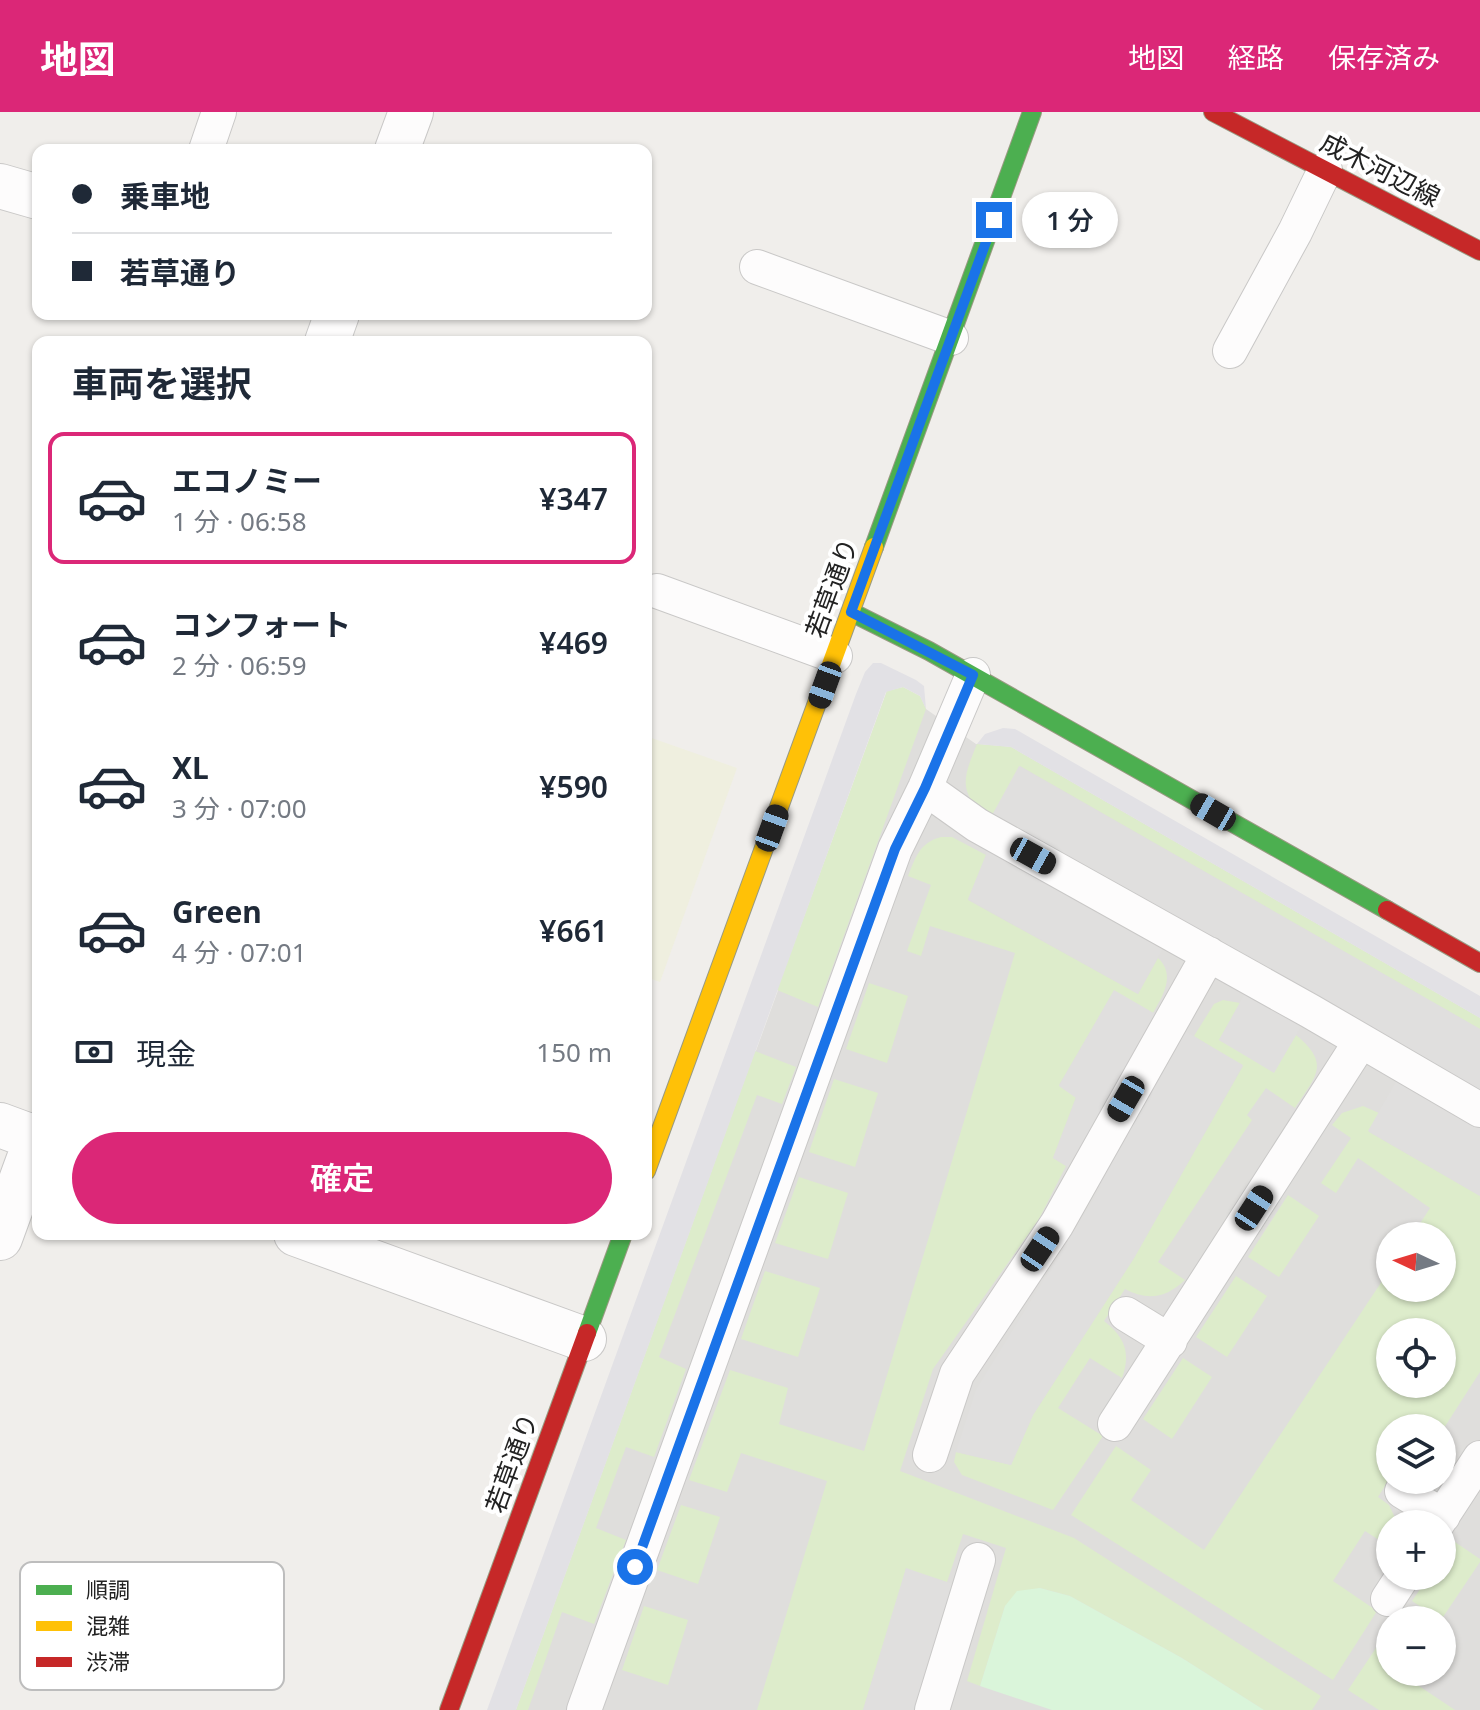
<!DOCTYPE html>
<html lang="ja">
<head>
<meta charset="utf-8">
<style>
  body { margin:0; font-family:"Noto Sans","Noto Sans JP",sans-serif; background:#f6f6f7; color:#1f2937; height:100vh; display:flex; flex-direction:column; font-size:30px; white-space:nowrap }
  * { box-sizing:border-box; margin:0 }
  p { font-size:26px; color:#747a83 }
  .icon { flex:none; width:44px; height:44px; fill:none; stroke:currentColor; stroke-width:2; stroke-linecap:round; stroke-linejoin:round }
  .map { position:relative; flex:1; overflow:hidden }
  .side { position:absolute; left:32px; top:224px; width:620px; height:904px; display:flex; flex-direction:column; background:#fff; border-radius:16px; box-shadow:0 2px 6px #0004 }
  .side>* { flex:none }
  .banner { position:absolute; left:32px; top:32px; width:620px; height:176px; border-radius:16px; box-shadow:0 2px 6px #0004; display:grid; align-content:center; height:176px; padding:0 40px; background:#fff }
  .needle { width:52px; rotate:274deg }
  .buttons { position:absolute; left:1376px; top:1110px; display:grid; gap:16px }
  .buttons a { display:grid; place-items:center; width:80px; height:80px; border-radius:50%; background:#fff; box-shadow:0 2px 6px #0004; font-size:40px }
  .end { position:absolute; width:36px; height:36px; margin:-18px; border:10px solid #1a73e8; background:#fff; box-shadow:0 0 0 4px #fff }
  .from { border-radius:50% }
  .bubble { position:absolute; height:56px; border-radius:28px; background:#fff; box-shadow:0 2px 6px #0004; font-size:26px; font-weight:600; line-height:56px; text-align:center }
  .car { position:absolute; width:24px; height:48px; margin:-24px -12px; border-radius:10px; box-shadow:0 0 6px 2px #0007; background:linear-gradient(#222 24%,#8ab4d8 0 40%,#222 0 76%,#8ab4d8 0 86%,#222 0) }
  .banner b { display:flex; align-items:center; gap:28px; height:76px; font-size:30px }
  .banner b+b { border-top:2px solid #e0e1e3 }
  .banner i { width:20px; height:20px; background:#1f2937 }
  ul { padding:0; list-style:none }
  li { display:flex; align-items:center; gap:24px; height:132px; margin:0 16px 12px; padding:0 24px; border:4px solid transparent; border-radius:16px }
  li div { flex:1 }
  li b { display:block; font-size:30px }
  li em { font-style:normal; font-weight:600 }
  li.current { border-color:#db2777 }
  li>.icon { width:72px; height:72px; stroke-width:1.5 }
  h2 { padding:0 40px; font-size:36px; line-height:96px }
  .pay { display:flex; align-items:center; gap:20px; height:88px; padding:0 40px; font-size:30px }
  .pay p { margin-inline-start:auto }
  .primary-button { display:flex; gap:16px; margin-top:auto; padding:16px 40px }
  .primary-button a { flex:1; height:92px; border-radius:48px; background:#db2777; color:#fff; font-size:32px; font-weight:600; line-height:92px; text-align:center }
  header { display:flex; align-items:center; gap:48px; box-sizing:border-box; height:112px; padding:0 40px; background:#db2777; color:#fff }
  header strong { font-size:38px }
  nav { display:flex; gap:44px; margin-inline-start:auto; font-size:28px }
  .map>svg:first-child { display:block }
  .residential { fill:#dfdedc; fill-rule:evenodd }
  .farmland { fill:#efefdf }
  .grass { fill:#ddeccb; fill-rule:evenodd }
  .park { fill:#daf5da }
  .parking { fill:#e0dfde }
  .plaza { fill:#e2e1e5 }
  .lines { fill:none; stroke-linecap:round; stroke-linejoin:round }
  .lane-casing { stroke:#c9c8c7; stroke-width:36 }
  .street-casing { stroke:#c9c8c7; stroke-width:46 }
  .fast-casing { stroke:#999a82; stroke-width:20 }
  .slow-casing { stroke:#999a82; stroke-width:20 }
  .jam-casing { stroke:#999a82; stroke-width:20 }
  .lane { stroke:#fdfcfc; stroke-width:34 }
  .street { stroke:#fdfcfc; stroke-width:44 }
  .fast { stroke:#4caf50; stroke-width:18 }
  .slow { stroke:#ffc107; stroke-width:18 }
  .jam { stroke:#c62828; stroke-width:18 }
  .route { stroke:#1a73e8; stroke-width:10 }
  .labels { text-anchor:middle; stroke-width:8; stroke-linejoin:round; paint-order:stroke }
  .street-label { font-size:26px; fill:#222; stroke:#fff }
  .key { fill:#fff; stroke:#bdbdbd; stroke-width:2 }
  .key-label { font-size:22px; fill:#222 }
</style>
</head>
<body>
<header>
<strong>地図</strong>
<nav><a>地図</a><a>経路</a><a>保存済み</a></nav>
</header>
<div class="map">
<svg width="1480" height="1598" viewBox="0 0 1480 1598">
  <rect width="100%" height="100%" fill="#f0eeeb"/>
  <path class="residential" d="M887,579l33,5 6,13 50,35 35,3 469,271v692h-964zM1390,1124h52v52h-52zM1390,1220h52v52h-52zM1390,1316h52v52h-52zM1390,1412h52v52h-52zM1390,1508h52v52h-52z"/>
  <path class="farmland" d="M646,624l91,32 -77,214 -14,-5z"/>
  <path class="grass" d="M903,575l17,9 6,13 -108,298 -41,-17 110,-299z
    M977,632l34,3 469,271v11l-460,-263 -30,53c-32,-26 -28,-39 -13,-75z
    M941,725h11l34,18 -18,45 170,94 20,-36c18,17 5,37 -5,55l-39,-22 -55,94 17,12 -23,61 13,8 -27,53 -106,150 -33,102 174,67 247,158 -9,14h-48l-82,-52 -112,-62 -30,-8 -35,18 -25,80 -13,-5 39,-133 -43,-14 -16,48 -41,-13 -43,141h-106l70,-229 -86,-28 -14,39 -38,-12 41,-110 58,18 -9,36 85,27 151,-498 -85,-27 -9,30 -14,-5 24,-66 -23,-9c8,-19 11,-33 33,-39z
    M869,871l39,13 -21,67 -41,-14z
    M1223,888l17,3 -21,37 55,32 22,-37c35,29 20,41 -1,73l-29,-20 -19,27 5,5 -94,142 27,18c-19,18 -37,21 -60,9l-21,32c21,16 27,32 18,57l-32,-20 -32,50 45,28 -50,74 -91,-35 -8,-13 2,-10 55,13 22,-50 101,-157 109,-192 -49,-30 20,-32z
    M755,939l41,16 -14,37 -25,-9 -98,262 27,12 -32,88 -28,-10 -30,81 30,12 -32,84 -32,-12 -34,98h-12z
    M834,967l44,14 -23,74 -46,-15z
    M1363,994l16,7 -10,19 111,64v176l-38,59v-3h-52v50l-12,19 11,8 9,19h-8v23l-25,-16 -32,50 44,30 -44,69 -262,-165 45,-69 35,24 -20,30 73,50 186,-281v19h52v-52h-30l18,-28 -72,-50 -22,35 -15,-10 30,-45 -19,-13 10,-12zM1390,1220h52v52h-52z
    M799,1065l49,16 -20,66 -53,-16z
    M1288,1083l31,21 -40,61 -31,-20z
    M765,1159l55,17 -22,69 -57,-18z
    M1236,1164l31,20 -40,61 -31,-20z
    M1183,1246l29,19 -40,62 -29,-20z
    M681,1393l39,12 -22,67 -41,-14z
    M1452,1428l28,19v3l-39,58 -29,-19 17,-25h13v-20z
    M644,1494l44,14 -20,65 -46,-15z
    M1390,1515v45h21l-4,6 48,32h-76l-31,-20z"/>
  <path class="park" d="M1040,1476l30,8 112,62 82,52h-212l-72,-24 25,-80 12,-15z"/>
  <path class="parking" d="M1019,654l461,263v167l-112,-65 37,-65 -95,-55 -36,62 -55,-33 34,-61 -82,-46 -33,61 -170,-95 18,-44 4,-36z
    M1114,878l129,75 -109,193 -101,157 -22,50 -55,-13 20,-62 125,-203 -48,-29 23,-60 -17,-12z
    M906,1456l64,22 -38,120h-69z"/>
  <path class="plaza" d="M873,551h8l35,17 8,6 2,23 -6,-13 -17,-9 -17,5 -370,1018h-29l369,-1016 9,-22z
    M1003,616l12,1 465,267v22l-469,-271 -34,-3 8,-10z"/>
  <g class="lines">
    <g class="lane-casing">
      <path id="lane" d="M206,38l13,-38
        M757,155l194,71
        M1230,239l65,-119 30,-62
        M657,479l178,65
        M925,676l52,37 333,186 170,99
        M1126,1202l44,27
        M1115,1312l246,-383
        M930,1343l27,-81 100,-150 152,-270
        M1402,1379l41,25
        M1437,1412l43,-66
        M1388,1487l15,-23
        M584,1598l311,-861 30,-61 48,-113
        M932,1598l46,-150"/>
    </g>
    <g class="street-casing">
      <path id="street" d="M397,38l14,-38
        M0,74l38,11
        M327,230l10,-28
        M0,1013l38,14
        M296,1122l288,105
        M0,1126l38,-104"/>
    </g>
    <g class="fast-casing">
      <path id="fast" d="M874,435l158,-435
        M851,500l78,39 458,259
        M587,1221l36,-99"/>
    </g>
    <g class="slow-casing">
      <path id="slow" d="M646,1059l228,-624"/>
    </g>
    <g class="jam-casing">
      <path id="jam" d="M1213,0l267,139
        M1387,798l93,53
        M449,1598l138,-377"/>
    </g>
    <use href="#lane" class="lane"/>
    <use href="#street" class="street"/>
    <use href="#fast" class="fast"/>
    <use href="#slow" class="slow"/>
    <use href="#jam" class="jam"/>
  </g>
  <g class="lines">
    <path class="route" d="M635,1455l260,-718 30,-61 48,-113 -122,-63 143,-392"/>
  </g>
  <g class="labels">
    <g class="street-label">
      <text transform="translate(1380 58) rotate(27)" y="9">成木河辺線</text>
      <text transform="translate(832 476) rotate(-70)" y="9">若草通り</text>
      <text transform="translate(512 1351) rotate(-70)" y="9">若草通り</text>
    </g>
  </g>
  <rect x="20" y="1450" width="264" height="128" rx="12" class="key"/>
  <rect x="36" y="1473" width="36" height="10" fill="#4caf50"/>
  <rect x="36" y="1509" width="36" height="10" fill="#ffc107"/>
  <rect x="36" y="1545" width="36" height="10" fill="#c62828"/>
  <g class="key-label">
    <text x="86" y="1486">順調</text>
    <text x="86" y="1522">混雑</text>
    <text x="86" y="1558">渋滞</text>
  </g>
</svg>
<div class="buttons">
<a><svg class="needle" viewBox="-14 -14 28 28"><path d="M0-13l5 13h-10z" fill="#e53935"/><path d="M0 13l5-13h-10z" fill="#747a83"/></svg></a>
<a><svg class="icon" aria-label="locate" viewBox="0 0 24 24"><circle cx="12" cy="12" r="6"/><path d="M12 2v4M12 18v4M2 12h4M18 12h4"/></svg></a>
<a><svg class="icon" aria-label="layers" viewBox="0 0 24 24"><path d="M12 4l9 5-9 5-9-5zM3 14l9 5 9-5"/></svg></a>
<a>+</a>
<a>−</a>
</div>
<i class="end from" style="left:635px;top:1455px"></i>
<i class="end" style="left:994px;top:108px"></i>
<div class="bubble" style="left:1022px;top:80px;width:96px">1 分</div>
<i class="car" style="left:825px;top:573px;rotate:200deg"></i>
<i class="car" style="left:1213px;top:700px;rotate:300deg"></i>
<i class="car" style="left:772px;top:716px;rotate:20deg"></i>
<i class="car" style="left:1033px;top:744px;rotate:119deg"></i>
<i class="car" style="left:1126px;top:987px;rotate:210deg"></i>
<i class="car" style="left:1254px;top:1096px;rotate:33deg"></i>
<i class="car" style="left:1040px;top:1137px;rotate:34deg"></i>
<div class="banner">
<b><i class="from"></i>乗車地</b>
<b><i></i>若草通り</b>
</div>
<section class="side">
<h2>車両を選択</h2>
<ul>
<li class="current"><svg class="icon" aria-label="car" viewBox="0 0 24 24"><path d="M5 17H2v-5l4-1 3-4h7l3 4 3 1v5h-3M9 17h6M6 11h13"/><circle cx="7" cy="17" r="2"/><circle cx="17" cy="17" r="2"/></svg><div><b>エコノミー</b><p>1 分 · 06:58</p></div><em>¥347</em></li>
<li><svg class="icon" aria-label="car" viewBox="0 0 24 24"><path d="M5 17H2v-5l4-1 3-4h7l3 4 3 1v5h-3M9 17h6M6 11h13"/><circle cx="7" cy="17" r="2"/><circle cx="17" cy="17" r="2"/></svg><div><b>コンフォート</b><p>2 分 · 06:59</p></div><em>¥469</em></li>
<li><svg class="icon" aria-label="car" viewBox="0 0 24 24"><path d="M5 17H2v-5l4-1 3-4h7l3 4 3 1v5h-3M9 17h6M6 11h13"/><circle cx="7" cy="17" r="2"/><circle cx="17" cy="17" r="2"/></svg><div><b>XL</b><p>3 分 · 07:00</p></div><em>¥590</em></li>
<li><svg class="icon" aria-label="car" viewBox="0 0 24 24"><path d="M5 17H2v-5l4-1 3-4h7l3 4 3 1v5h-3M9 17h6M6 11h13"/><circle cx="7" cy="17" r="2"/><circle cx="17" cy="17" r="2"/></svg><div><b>Green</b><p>4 分 · 07:01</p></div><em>¥661</em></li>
</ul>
<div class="pay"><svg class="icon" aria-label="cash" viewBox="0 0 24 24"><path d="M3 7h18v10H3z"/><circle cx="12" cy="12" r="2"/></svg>現金<p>150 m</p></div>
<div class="primary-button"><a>確定</a></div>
</section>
</div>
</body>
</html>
